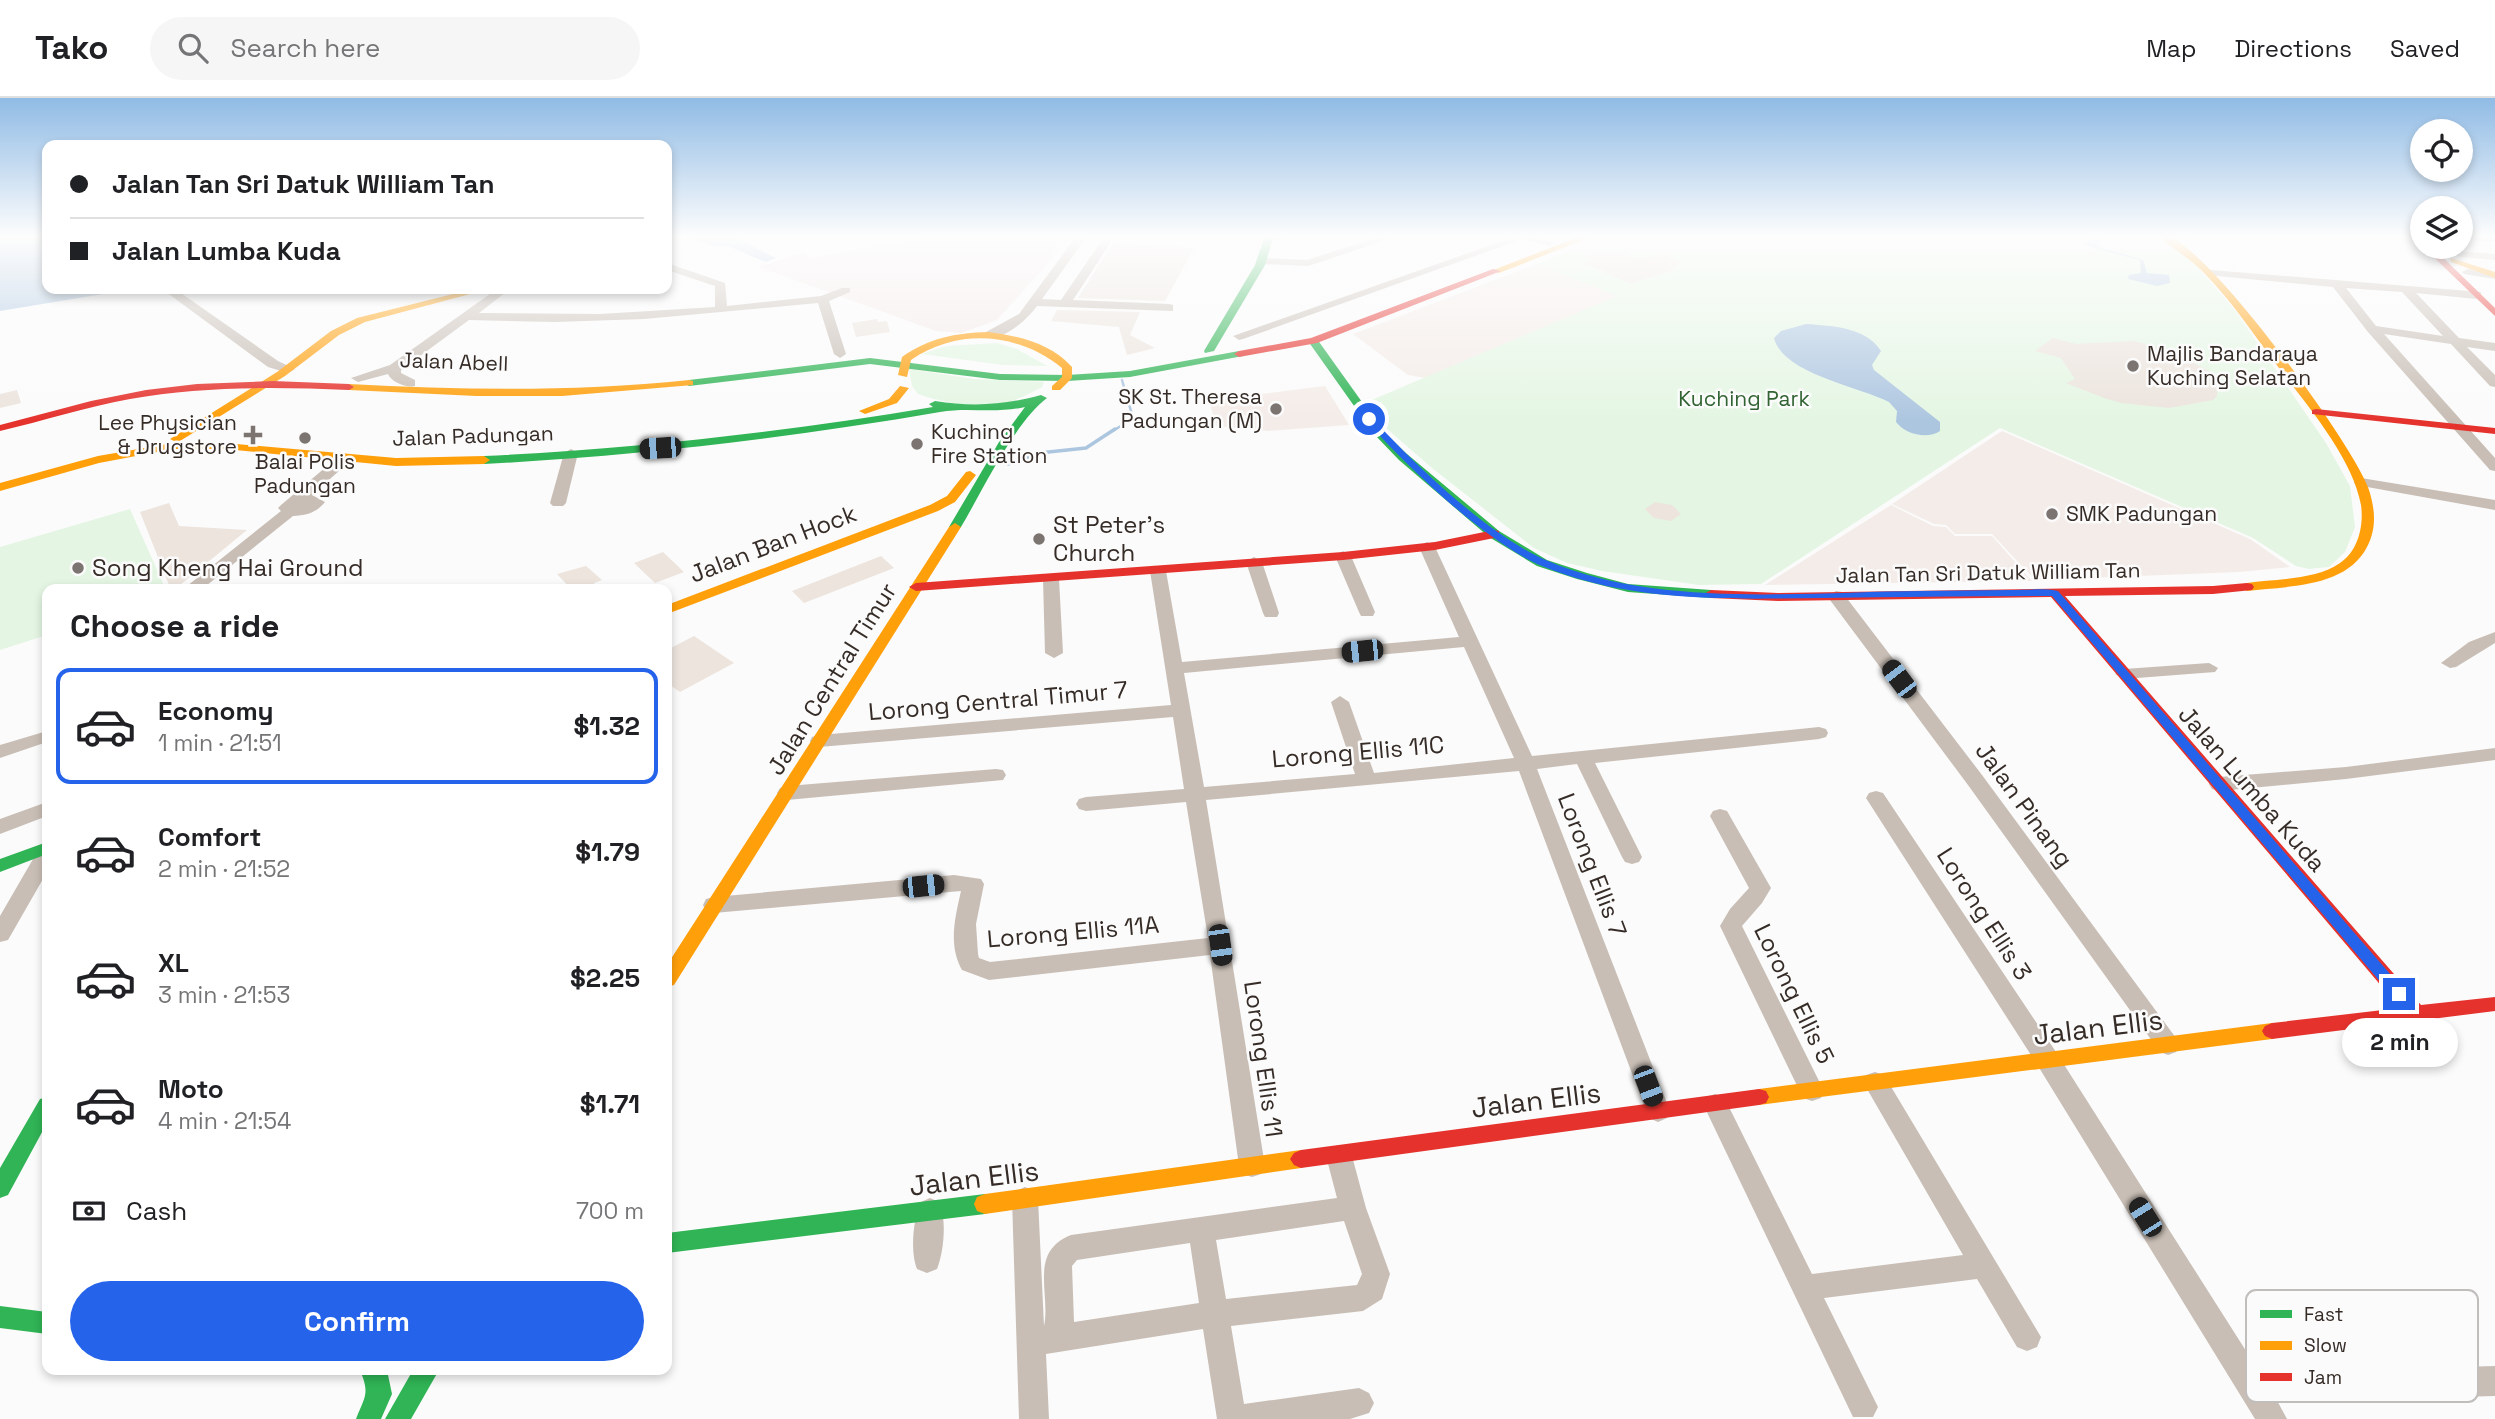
<!DOCTYPE html>
<html lang="en">
<head>
<meta charset="utf-8">
<style>
  body { margin:0; font-family:"Space Grotesk",sans-serif; background:#f6f6f6; color:#202124; height:100vh; display:flex; flex-direction:column; font-size:26px; white-space:nowrap }
  * { box-sizing:border-box; margin:0 }
  p { font-size:23px; color:#757577 }
  .icon { flex:none; width:38px; height:38px; fill:none; stroke:currentColor; stroke-width:2; stroke-linecap:round; stroke-linejoin:round }
  .map { position:relative; flex:1; overflow:hidden }
  .sheet { position:absolute; left:42px; top:486px; width:630px; height:791px; display:flex; flex-direction:column; background:#fff; border-radius:14px; box-shadow:0 4px 10px #0003 }
  .sheet>* { flex:none }
  .top-card { position:absolute; left:42px; top:42px; width:630px; height:154px; border-radius:14px; box-shadow:0 4px 10px #0003; display:grid; align-content:center; height:154px; padding:0 28px; background:#fff }
  .buttons { position:absolute; left:2410px; top:21px; display:grid; gap:14px }
  .buttons a { display:grid; place-items:center; width:63px; height:63px; border-radius:50%; background:#fff; box-shadow:0 4px 10px #0003; font-size:35px }
  .end { position:absolute; width:32px; height:32px; margin:-16px; border:9px solid #2563eb; background:#fff; box-shadow:0 0 0 4px #fff }
  .from { border-radius:50% }
  .bubble { position:absolute; height:49px; border-radius:24px; background:#fff; box-shadow:0 4px 10px #0003; font-size:23px; font-weight:800; line-height:49px; text-align:center }
  .car { position:absolute; width:21px; height:42px; margin:-21px -10px; border-radius:9px; box-shadow:0 0 5px 2px #0007; background:linear-gradient(#222 24%,#8ab4d8 0 40%,#222 0 76%,#8ab4d8 0 86%,#222 0) }
  .top-card b { display:flex; align-items:center; gap:24px; height:66px; font-size:26px }
  .top-card b+b { border-top:2px solid #e0e0e0 }
  .top-card i { width:18px; height:18px; background:#202124 }
  ul { padding:0; list-style:none }
  li { display:flex; align-items:center; gap:21px; height:116px; margin:0 14px 10px; padding:0 14px; border:4px solid transparent; border-radius:14px }
  li div { flex:1 }
  li b { display:block; font-size:26px }
  li em { font-style:normal; font-weight:800 }
  li.on { border-color:#2563eb }
  li>.icon { width:63px; height:63px; stroke-width:1.5 }
  h2 { padding:0 28px; font-size:32px; line-height:84px }
  .pay { display:flex; align-items:center; gap:18px; height:77px; padding:0 28px; font-size:26px }
  .pay p { margin-inline-start:auto }
  .button { display:flex; gap:14px; margin-top:auto; padding:14px 28px }
  .button a { flex:1; height:80px; border-radius:42px; background:#2563eb; color:#fff; font-size:28px; font-weight:800; line-height:80px; text-align:center }
  header { display:flex; align-items:center; gap:42px; box-sizing:border-box; height:98px; padding:0 35px; background:#fff; border-bottom:2px solid #e0e0e0 }
  header strong { font-size:33px }
  nav { display:flex; gap:38px; margin-inline-start:auto; font-size:24px }
  .search { width:490px; height:63px; background:#f6f6f6; display:flex; align-items:center; gap:18px; box-sizing:border-box; padding:0 24px; border-radius:38px; color:#757577; font-size:26px }
  .map>svg:first-child { display:block }
  .commercial { fill:#f5ebea }
  .education { fill:#f4ece8 }
  .green { fill:#e4f6e3 }
  .water { fill:#adc6e0 }
  .lines { fill:none; stroke-linecap:round; stroke-linejoin:round }
  .stream-far1 { stroke:#adc6e0; stroke-width:2.5 }
  .stream { stroke:#adc6e0; stroke-width:3.5 }
  .building { fill:#ece4dd }
  .street { fill:#c8beb5; fill-rule:evenodd }
  .fast { fill:#30b455; fill-rule:evenodd }
  .slow { fill:#ff9f0a; fill-rule:evenodd }
  .jam { fill:#e5322d; fill-rule:evenodd }
  .route { fill:#2563eb }
  .poi-dot { fill:#7b7471; stroke:#fbfbfb; stroke-width:2.5 }
  .labels { text-anchor:middle; stroke-width:5; stroke-linejoin:round; paint-order:stroke }
  .far-poi-label { font-size:21px; fill:#362c27; stroke:#fbfbfb; text-anchor:start }
  .far-street-label { font-size:21px; fill:#362c27; stroke:#fbfbfb }
  .far-park-label { font-size:21px; fill:#316432; stroke:#fbfbfb }
  .poi-label { font-size:24px; fill:#362c27; stroke:#fbfbfb; text-anchor:start }
  .street-label { font-size:24px; fill:#362c27; stroke:#fbfbfb }
  .near-street-label { font-size:28px; fill:#362c27; stroke:#fbfbfb }
  .key { fill:#fbfbfb; stroke:#c0bdbb; stroke-width:2 }
  .key-label { font-size:19px; fill:#362c27 }
</style>
</head>
<body>
<header>
<strong>Tako</strong>
<div class="search"><svg class="icon" aria-label="search" viewBox="0 0 24 24"><circle cx="10" cy="10" r="6"/><path d="M15 15l6 6"/></svg>Search here</div>
<nav><a>Map</a><a>Directions</a><a>Saved</a></nav>
</header>
<div class="map">
<svg width="2495" height="1321" viewBox="0 0 2495 1321">
  <rect width="100%" height="100%" fill="#fbfbfb"/>
  <path class="commercial" d="M933,137h140l-76,85 -35,13 -26,-2 -177,-64 45,-15 7,6z"/>
  <path class="education" d="M1537,166l83,32 -195,82 -17,-3 -55,-41z
    M1325,288l24,39 -81,6 -70,-7 1,-3 15,-3 -5,-17z
    M2002,333l248,108 40,28 -51,5 -204,8 -43,-46h-37l-9,-9 -12,-1 -42,-20z
    M1891,407l42,21 13,1 9,9h37l40,45 -267,4z"/>
  <path class="green" d="M1609,137h546l38,27 41,47 92,134 24,43 5,41 -10,25 -16,15 -20,2 -13,-3 -43,-28 -253,-110 -239,156 -62,1 -97,-14 -35,-8 -33,-15 -102,-80 -53,-46 -12,-20 250,-106 -80,-32z
    M997,245l20,6 30,17 -44,-1 -81,-11 24,-8z
    M909,271l65,10 70,3 -2,5c-11,6 -23,12 -36,16 -25,7 -63,0 -88,-9l-6,-8z
    M130,411l36,81h-119v45l-47,15v-103z"/>
  <path class="water" d="M0,137h47v54h86l-133,22z
    M681,137h49l46,23 -10,4 -36,-15 -20,-2z
    M2100,137h6l-8,10 3,3 42,12 4,13 22,2 1,8 -13,3 -29,-7 1,-4 12,-2 -1,-13 -47,-12 -11,-5z
    M1806,226c26,2 60,3 75,27l-9,14 2,5 66,52v9c-13,9 -35,3 -44,-9l1,-11 -8,-9c-31,-16 -106,-28 -115,-64l7,-7z"/>
  <g class="lines">
    <path class="stream-far1" d="M1113,333l20,-13 -11,-38"/>
    <path class="stream" d="M1008,366l31,-11 47,-5 29,-19"/>
  </g>
  <path class="building" d="M1113,145l81,5 -29,53 -87,-3z
    M1605,153l7,3 9,-2 16,7 26,-4 18,8 -11,6 4,1 -44,14 -45,-21 8,-3 -8,-3z
    M1057,212l83,2 -10,23 25,13 -28,7 -8,-28 -68,-6z
    M877,221l1,3 9,-1 3,11 -34,5 -4,-14z
    M2053,240l23,6 58,-3 35,9 44,23 4,5v18l-4,4 -44,8 -48,-5 -17,-5 -38,-15 9,-4 -14,-21 -26,-7z
    M17,292l4,13 -21,5v-14z
    M1655,404l17,3 9,9 -10,7 -17,-3 -9,-9z
    M169,405l10,23 68,4 -73,60h-3l-31,-78z
    M663,454l21,20 -29,11 -21,-20z
    M881,458l13,12 -90,35 -12,-12z
    M586,468l16,14 -8,3 7,7h-29l-15,-16z
    M694,538l40,27 -54,29 -13,-9v-33z"/>
  <g class="lines">
    <path class="street" d="M1077,137h11l-46,64 19,1 41,-60 4,-1 5,3 -38,58 96,4 4,1v6l-136,-5c-10,14 -33,34 -51,32v-6l33,-18z
      M1267,137h34l-31,6 -5,-3z
      M1384,137h17l-93,31 -46,-2 -6,-3 6,-3 45,2z
      M1511,137h20l23,8 -5,3z
      M2161,137h38l-5,3 -29,2 -4,-1z
      M2460,137l35,1v6l-35,-3z
      M1508,141l9,2 -274,98 -4,1 -6,-4z
      M2446,152l49,4v6l-53,-5v-4z
      M667,165l58,20 2,23 94,-10 21,-8h8v4l-21,9 17,53 -6,4 -6,-4 -16,-51 -174,16 -89,3 -86,-2 -68,50v3l14,7v6c-9,2 -24,-4 -27,-12l-30,8 -7,-4 39,-13 107,-76h13l-31,24 121,1 115,-7v-21l-48,-16z
      M2468,171l27,4v6l-31,-5 -2,-2z
      M2211,172l270,22v6l-4,1 -61,-6 43,45 36,5v8l-28,-4 28,28v12l-5,-1 -39,-42 -67,-10 111,124v13l-5,-1 -122,-138 -35,-45 -126,-12 -2,-2zM2346,190l56,4 41,44 -67,-10z
      M162,191h13l103,72 17,8 -7,4 -20,-6z
      M571,351l7,4 -12,50 -3,3h-10l-3,-3 14,-50z
      M344,357l5,1 2,3 -2,3 -37,33 13,7c-9,11 -18,13 -32,14l-92,74h-19l99,-79 -3,-3 3,-3 58,-49z
      M2361,380l134,22v10l-139,-25 -2,-3 2,-3z
      M1427,444l8,5 97,209 287,-29 7,2 2,4 -2,4 -7,2 -224,24 47,94 -3,5 -7,2 -7,-2 -3,-5 -45,-93 -40,5 133,342 -3,7 -9,4 -9,-4 -3,-7 -127,-340 -313,29 59,366 -4,8 -9,3 -9,-3 -4,-8 -29,-211 -221,25 -27,-10c-14,-25 -7,-52 -1,-79l-247,22 -8,-2 -3,-6 3,-6 8,-2 240,-22 27,4 3,5 -8,40 2,30 1,4 11,4 218,-24 -22,-136 -100,9 -7,-2 -3,-5 3,-5 7,-2 98,-8 -11,-72 -354,30 -7,-2 -2,-4 2,-4 7,-2 352,-30 -21,-134 8,-5 8,5 16,91 277,-25 -40,-90zM1464,549l50,111 -140,15 -25,-71 -9,-6 -9,6 24,72 -151,13 -20,-114z
      M1343,453l8,5 24,56 -2,4h-12l-2,-4 -24,-56z
      M1254,459l8,5 17,51 -2,4h-12l-2,-4 -17,-51z
      M1051,476l8,5 4,74 -9,5 -9,-5 -2,-74z
      M1836,493l6,1 140,183 194,263 4,7 -4,7 -8,3 -8,-3 -192,-267 -138,-185 -2,-4z
      M2495,534v11l-39,24 -6,1 -9,-5 28,-21z
      M2209,565l9,5 -3,4 -91,7 -9,-5 9,-5z
      M47,633v11l-47,16v-13z
      M2495,650v12l-149,19 -127,12 -7,-2 -3,-5 3,-5 7,-2 127,-10z
      M996,671l7,1 3,5 -3,5 -216,20 -7,-2 -3,-5 3,-5 7,-2z
      M1876,693l7,2 173,259 199,313 129,4 111,-3v30l-111,3 -110,-4 13,24h-32l-217,-353 -172,-268 3,-5z
      M47,704v14l-47,18v-15z
      M1720,711l7,2 44,77 -9,15 -20,23 82,165 -3,7 -9,3 -9,-3 -83,-172 10,-17 19,-21 -39,-72 3,-5z
      M47,747v27l-39,68 -8,2v-26l40,-69z
      M1875,974l9,3 157,262 -4,10 -10,4 -10,-4 -40,-68 -153,19 54,109 -5,10h-20l-150,-313 3,-7 9,-3 9,3 88,177 151,-19 -100,-173 3,-7z
      M1339,1047l9,3 4,8 14,52 24,66 -8,25 -19,12 -132,15 13,78 115,-16 10,5 5,10 -5,10 -19,6h-133l-14,-90 -157,25 3,65h-30l-7,-220 4,-8 9,-4 9,4 4,8 6,127c7,-32 -16,-74 27,-91l266,-37 -11,-42 4,-8zM1344,1123l18,53 -5,11 -131,14 -10,-59zM1190,1145l9,60 -125,19 -2,-56 5,-6z
      M930,1100l9,4c8,16 5,50 -2,67l-10,4 -10,-4c-7,-17 -4,-51 4,-67z"/>
    <path class="fast" d="M1265,137h9l-9,30 -51,86 -9,2 -1,-2 51,-86z
      M1309,241h8l65,91 25,24 92,77 48,29 40,13 41,11 83,6 7,4 -7,4 -83,-6 -51,-13 -40,-13 -48,-29 -90,-77 -25,-26 -66,-93z
      M1239,253l5,3 -1,2 -113,21 -63,4 -67,-1 -130,-16 -181,22 -5,-3 5,-3 181,-22 130,16 67,1 63,-4z
      M1041,297l6,3c-33,25 -64,92 -86,129l-6,4 -6,-4 50,-85 26,-35c-31,7 -56,0 -85,5 -151,26 -303,44 -456,52l-6,-4 6,-4c151,-7 300,-24 449,-49l-4,-3 6,-3c38,6 69,4 106,-6z
      M47,744v12l-47,18v-13z
      M47,999v26l-39,72 -8,3v-30l40,-69z
      M985,1096l8,3 3,7 -3,7 -8,3 -318,39v-20z
      M0,1208l47,6v22l-47,-6z
      M360,1272h27l5,24 -11,25h-25c9,-23 14,-25 4,-49z
      M413,1272h26l-28,49h-26z"/>
    <path class="slow" d="M1583,137h13l-97,38 -8,-2z
      M2158,137c1,0 10,0 10,1 43,14 186,209 201,254 6,19 8,38 -2,57 -21,41 -80,39 -120,44l-7,-4 7,-4c28,-4 69,-3 93,-20 18,-12 24,-37 21,-58 -9,-50 -58,-104 -88,-145 -21,-28 -41,-58 -66,-84 -14,-16 -34,-26 -49,-41z
      M2451,160l44,14v6l-44,-16z
      M473,191h16l-124,33 -26,13 -54,41 -105,65 -4,1 -6,-3 107,-67 54,-41 26,-13z
      M988,234c31,4 62,11 84,35v11l-12,12h-8v-4l10,-9v-9c-44,-36 -105,-40 -151,-8l-4,17 -9,-2 4,-18c27,-19 53,-24 86,-25z
      M689,282l4,1v4l-131,11h-85l-128,-6 -5,-3 5,-3c114,6 227,8 340,-4z
      M900,288l9,2 -12,15 -32,11 -6,-3 30,-12z
      M173,345h52l171,15 88,-2 6,4 -6,4 -88,2 -171,-17h-52l-74,14 -99,28v-8l98,-27z
      M970,373l6,4 -21,27 -17,9 -271,103v-9l263,-100 17,-9 19,-24z
      M955,425l6,4 -287,458 -7,2v-22l282,-438z
      M2272,925l7,3 3,5 -3,5 -7,3 -513,66 -7,-2 -3,-6 3,-6 7,-2z
      M1301,1052l7,3 4,6 -4,6 -7,3 -316,46 -8,-3 -3,-7 3,-7 8,-3z"/>
    <path class="jam" d="M2423,149h9l63,61v8z
      M1493,171l8,2 -184,72 -78,14 -5,-3 5,-3 72,-13z
      M273,283l76,3 5,3 -5,3c-73,-3 -147,-4 -219,9 -44,8 -87,22 -130,32v-6l91,-24 55,-11 51,-6z
      M2316,311l179,19v6l-183,-20v-4z
      M1494,432l5,1v6l-64,13 -92,10 -427,31 -7,-4 7,-4 427,-31 92,-10z
      M2247,485l5,1 2,3 -2,3 -39,4 -148,2 356,409 74,-8v14l-223,28 -7,-3 -3,-5 3,-5 7,-3 128,-15 -349,-411 -273,4 -67,-3 -7,-4 7,-4 67,3 435,-7z
      M1759,991l7,2 3,6 -3,6 -7,2 -458,63 -7,-3 -4,-6 4,-6 7,-3z"/>
  </g>
  <linearGradient id="sky" x2="0" y2="1"><stop stop-color="#90bbe5"/><stop offset="0.43" stop-color="#fdfdfd"/><stop offset="1" stop-color="#fdfdfd" stop-opacity="0"/></linearGradient>
  <rect width="2495" height="322" fill="url(#sky)"/>
  <path class="route" d="M1366,320h6c42,46 118,119 176,143 110,47 255,31 373,30 30,0 60,-1 90,-1 15,0 32,-2 47,1l346,399v8h-10l-342,-402c-76,0 -152,1 -228,2 -95,1 -192,5 -282,-32 -57,-24 -134,-99 -176,-145z"/>
  <g class="poi-dot">
    <circle cx="2133" cy="268" r="7"/>
    <circle cx="1276" cy="311" r="7"/>
    <path d="M249.5 326.5h7v7h7v7h-7v7h-7v-7h-7v-7h7z"/>
    <circle cx="305" cy="340" r="7"/>
    <circle cx="917" cy="346" r="7"/>
    <circle cx="2052" cy="416" r="7"/>
    <circle cx="1039" cy="441" r="7"/>
    <circle cx="78" cy="470" r="7"/>
  </g>
  <g class="labels">
    <g class="far-poi-label">
      <text x="2147" y="263">Majlis Bandaraya<tspan x="2147" dy="24">Kuching Selatan</tspan></text>
      <text x="1262" y="306" text-anchor="end">SK St. Theresa<tspan x="1262" dy="24">Padungan (M)</tspan></text>
      <text x="237" y="332" text-anchor="end">Lee Physician<tspan x="237" dy="24">&amp; Drugstore</tspan></text>
      <text x="931" y="341">Kuching<tspan x="931" dy="24">Fire Station</tspan></text>
      <text x="305" y="371" text-anchor="middle">Balai Polis<tspan x="305" dy="24">Padungan</tspan></text>
      <text x="2066" y="423">SMK Padungan</text>
    </g>
    <g class="far-street-label">
      <text transform="translate(454 264) rotate(2)" y="7">Jalan Abell</text>
      <text transform="translate(473 338) rotate(-2)" y="7">Jalan Padungan</text>
      <text transform="translate(1988 475) rotate(-1)" y="7">Jalan Tan Sri Datuk William Tan</text>
    </g>
    <g class="far-park-label">
      <text x="1744" y="308">Kuching Park</text>
    </g>
    <g class="poi-label">
      <text x="1053" y="435">St Peter’s<tspan x="1053" dy="28">Church</tspan></text>
      <text x="92" y="478">Song Kheng Hai Ground</text>
    </g>
    <g class="street-label">
      <text transform="translate(773 446) rotate(-21)" y="8">Jalan Ban Hock</text>
      <text transform="translate(832 581) rotate(-58)" y="8">Jalan Central Timur</text>
      <text transform="translate(998 603) rotate(-5)" y="8">Lorong Central Timur 7</text>
      <text transform="translate(1358 654) rotate(-5)" y="8">Lorong Ellis 11C</text>
      <text transform="translate(2252 691) rotate(49)" y="8">Jalan Lumba Kuda</text>
      <text transform="translate(2024 707) rotate(54)" y="8">Jalan Pinang</text>
      <text transform="translate(1592 767) rotate(69)" y="8">Lorong Ellis 7</text>
      <text transform="translate(1984 816) rotate(57)" y="8">Lorong Ellis 3</text>
      <text transform="translate(1073 834) rotate(-5)" y="8">Lorong Ellis 11A</text>
      <text transform="translate(1794 896) rotate(64)" y="8">Lorong Ellis 5</text>
      <text transform="translate(1263 961) rotate(82)" y="8">Lorong Ellis 11</text>
    </g>
    <g class="near-street-label">
      <text transform="translate(2098 929) rotate(-7)" y="10">Jalan Ellis</text>
      <text transform="translate(1536 1002) rotate(-7)" y="10">Jalan Ellis</text>
      <text transform="translate(974 1080) rotate(-7)" y="10">Jalan Ellis</text>
    </g>
  </g>
  <rect x="2246" y="1192" width="232" height="112" rx="10" class="key"/>
  <rect x="2260" y="1212" width="32" height="8" fill="#30b455"/>
  <rect x="2260" y="1243" width="32" height="9" fill="#ff9f0a"/>
  <rect x="2260" y="1275" width="32" height="8" fill="#e5322d"/>
  <g class="key-label">
    <text x="2304" y="1223">Fast</text>
    <text x="2304" y="1254">Slow</text>
    <text x="2304" y="1286">Jam</text>
  </g>
</svg>
<div class="buttons">
<a><svg class="icon" aria-label="locate" viewBox="0 0 24 24"><circle cx="12" cy="12" r="6"/><path d="M12 2v4M12 18v4M2 12h4M18 12h4"/></svg></a>
<a><svg class="icon" aria-label="layers" viewBox="0 0 24 24"><path d="M12 4l9 5-9 5-9-5zM3 14l9 5 9-5"/></svg></a>
</div>
<i class="end from" style="left:1369px;top:321px"></i>
<i class="end" style="left:2399px;top:896px"></i>
<div class="bubble" style="left:2342px;top:920px;width:116px">2 min</div>
<i class="car" style="left:660px;top:350px;rotate:266deg"></i>
<i class="car" style="left:1362px;top:553px;rotate:264deg"></i>
<i class="car" style="left:1899px;top:581px;rotate:323deg"></i>
<i class="car" style="left:923px;top:788px;rotate:84deg"></i>
<i class="car" style="left:1220px;top:847px;rotate:172deg"></i>
<i class="car" style="left:1648px;top:988px;rotate:159deg"></i>
<i class="car" style="left:2145px;top:1119px;rotate:328deg"></i>
<div class="top-card">
<b><i class="from"></i>Jalan Tan Sri Datuk William Tan</b>
<b><i></i>Jalan Lumba Kuda</b>
</div>
<section class="sheet">
<h2>Choose a ride</h2>
<ul>
<li class="on"><svg class="icon" aria-label="car" viewBox="0 0 24 24"><path d="M5 17H2v-5l4-1 3-4h7l3 4 3 1v5h-3M9 17h6M6 11h13"/><circle cx="7" cy="17" r="2"/><circle cx="17" cy="17" r="2"/></svg><div><b>Economy</b><p>1 min · 21:51</p></div><em>$1.32</em></li>
<li><svg class="icon" aria-label="car" viewBox="0 0 24 24"><path d="M5 17H2v-5l4-1 3-4h7l3 4 3 1v5h-3M9 17h6M6 11h13"/><circle cx="7" cy="17" r="2"/><circle cx="17" cy="17" r="2"/></svg><div><b>Comfort</b><p>2 min · 21:52</p></div><em>$1.79</em></li>
<li><svg class="icon" aria-label="car" viewBox="0 0 24 24"><path d="M5 17H2v-5l4-1 3-4h7l3 4 3 1v5h-3M9 17h6M6 11h13"/><circle cx="7" cy="17" r="2"/><circle cx="17" cy="17" r="2"/></svg><div><b>XL</b><p>3 min · 21:53</p></div><em>$2.25</em></li>
<li><svg class="icon" aria-label="car" viewBox="0 0 24 24"><path d="M5 17H2v-5l4-1 3-4h7l3 4 3 1v5h-3M9 17h6M6 11h13"/><circle cx="7" cy="17" r="2"/><circle cx="17" cy="17" r="2"/></svg><div><b>Moto</b><p>4 min · 21:54</p></div><em>$1.71</em></li>
</ul>
<div class="pay"><svg class="icon" aria-label="cash" viewBox="0 0 24 24"><path d="M3 7h18v10H3z"/><circle cx="12" cy="12" r="2"/></svg>Cash<p>700 m</p></div>
<div class="button"><a>Confirm</a></div>
</section>
</div>
</body>
</html>
